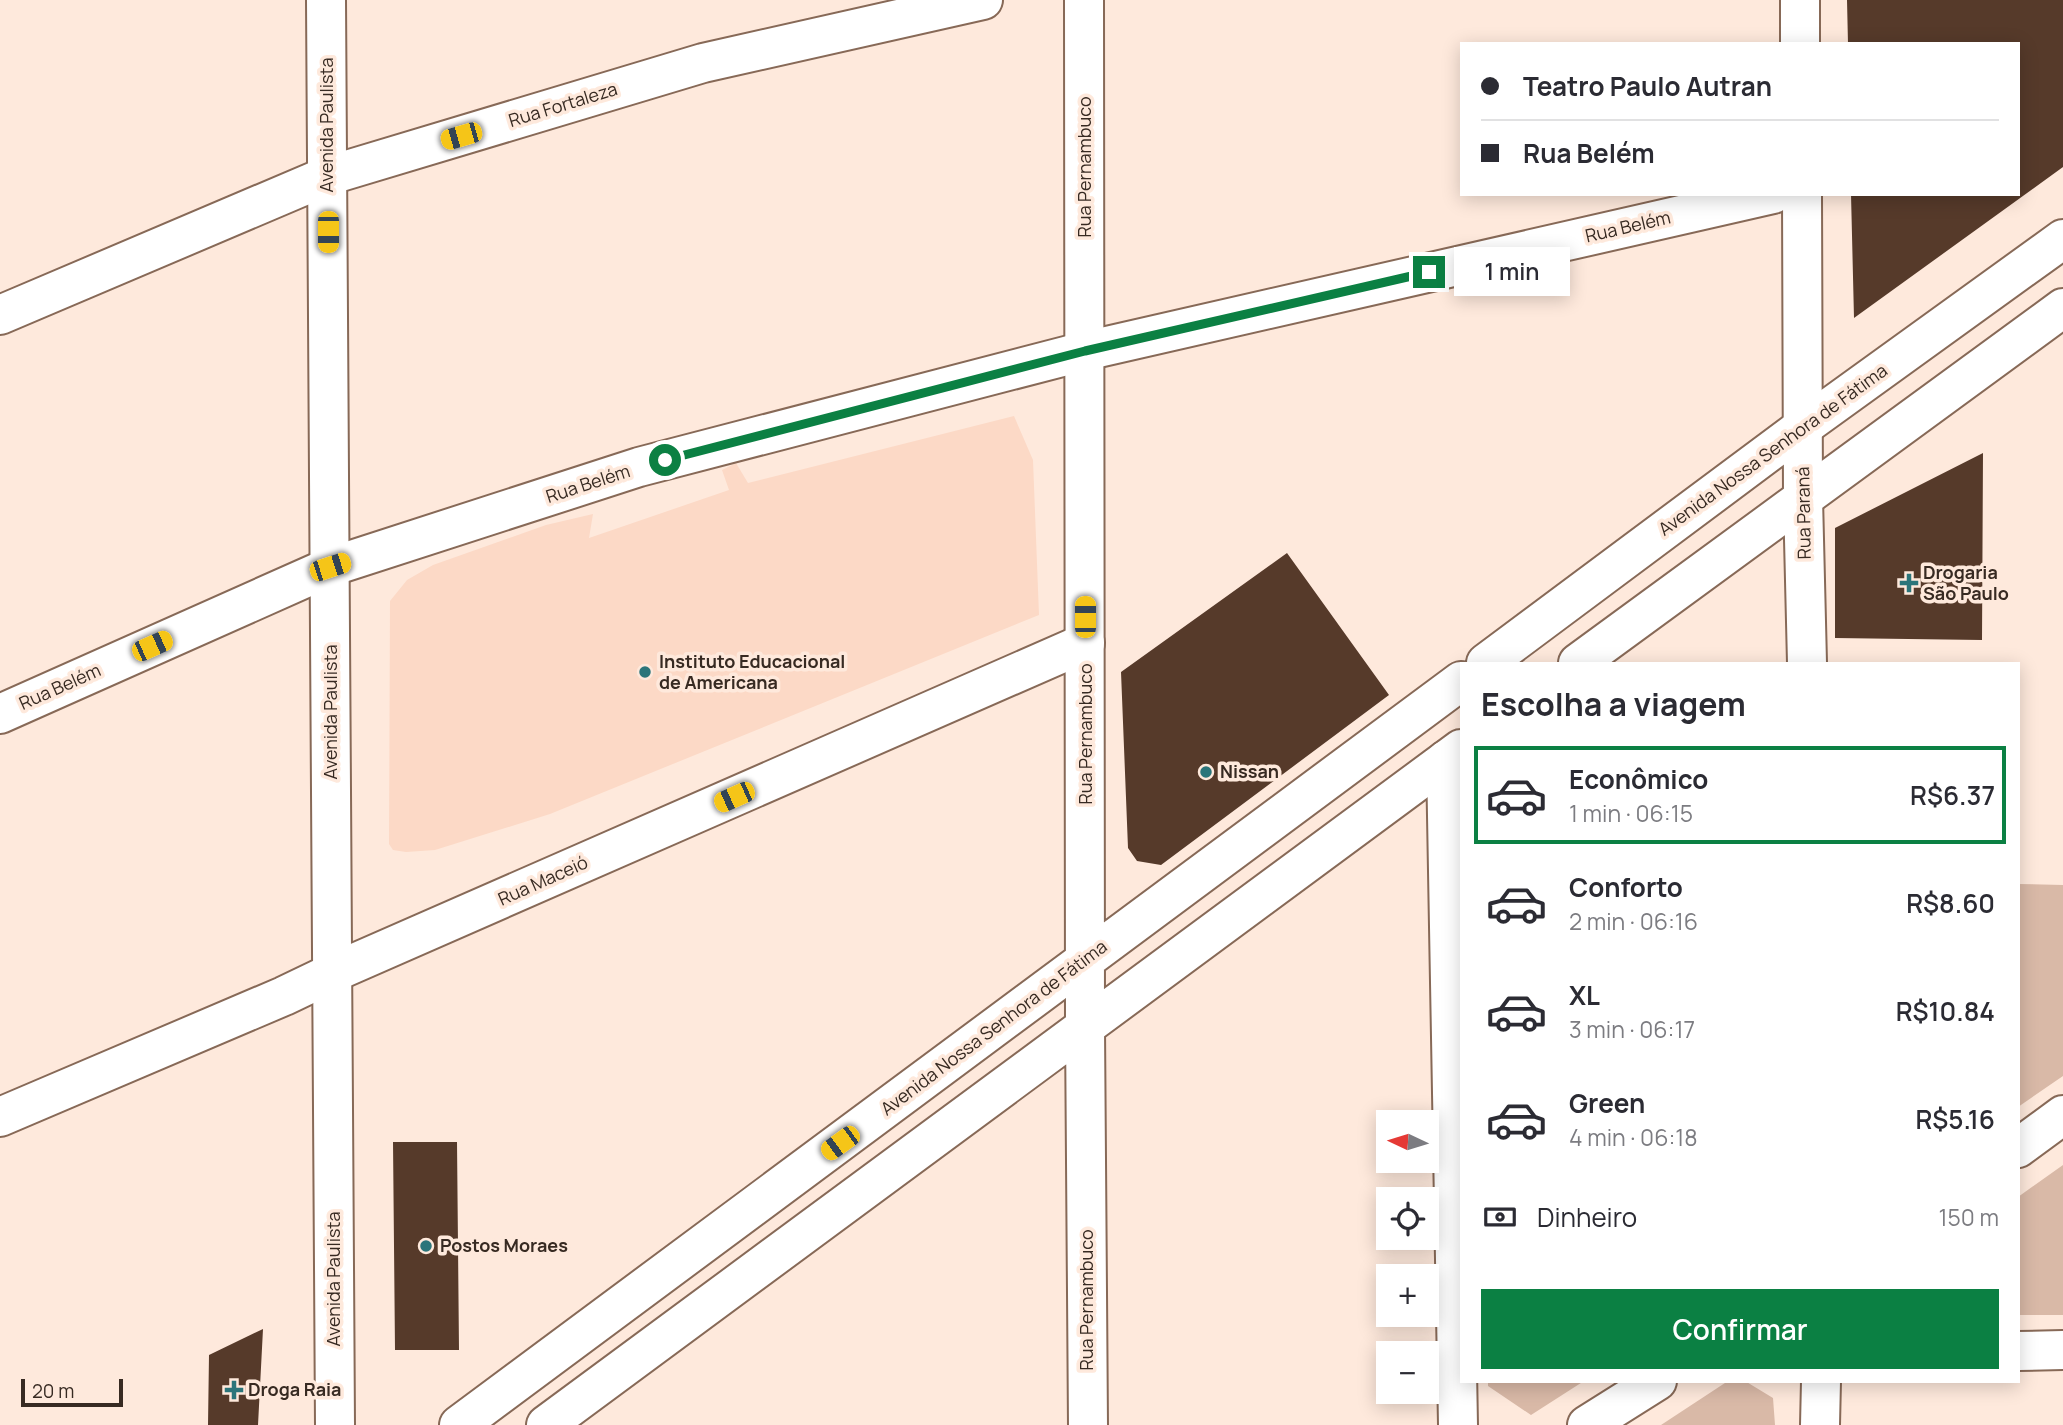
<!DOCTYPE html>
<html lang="pt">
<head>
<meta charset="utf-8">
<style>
  body { margin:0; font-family:Manrope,sans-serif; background:#f2f2f3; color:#2b2b33; height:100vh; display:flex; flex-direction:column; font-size:26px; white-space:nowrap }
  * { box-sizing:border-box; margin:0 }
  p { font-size:23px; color:#7c7c81 }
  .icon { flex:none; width:38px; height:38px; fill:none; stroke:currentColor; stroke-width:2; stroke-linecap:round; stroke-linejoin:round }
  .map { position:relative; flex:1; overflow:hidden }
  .panel { position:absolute; left:1460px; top:662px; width:560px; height:721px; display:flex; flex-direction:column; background:#fff; border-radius:0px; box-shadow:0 4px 18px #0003 }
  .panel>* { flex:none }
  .hud { position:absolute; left:1460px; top:42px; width:560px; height:154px; border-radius:0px; box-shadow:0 4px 18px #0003; display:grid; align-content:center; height:154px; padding:0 21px; background:#fff }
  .needle { width:46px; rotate:274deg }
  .controls { position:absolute; left:1376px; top:1110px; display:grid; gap:14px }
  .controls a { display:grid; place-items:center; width:63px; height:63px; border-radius:0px; background:#fff; box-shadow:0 4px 18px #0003; font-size:35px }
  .scale { position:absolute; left:21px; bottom:18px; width:102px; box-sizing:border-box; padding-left:7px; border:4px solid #372a22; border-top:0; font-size:19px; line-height:24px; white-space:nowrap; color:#372a22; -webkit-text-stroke:5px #fee9dc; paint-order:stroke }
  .end { position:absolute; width:32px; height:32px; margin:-16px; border:9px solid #0b8043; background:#fff; box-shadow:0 0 0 4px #fff }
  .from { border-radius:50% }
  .bubble { position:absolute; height:49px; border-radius:0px; background:#fff; box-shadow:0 4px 18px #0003; font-size:23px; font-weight:600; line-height:49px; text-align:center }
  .car { position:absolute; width:21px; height:42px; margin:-21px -10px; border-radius:9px; box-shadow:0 0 5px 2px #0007; background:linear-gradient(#f5c518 24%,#345 0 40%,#f5c518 0 76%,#345 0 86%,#f5c518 0) }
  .hud b { display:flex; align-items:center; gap:24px; height:66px; font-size:26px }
  .hud b+b { border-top:2px solid #e1e1e2 }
  .hud i { width:18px; height:18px; background:#2b2b33 }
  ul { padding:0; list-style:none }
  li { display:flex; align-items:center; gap:21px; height:98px; margin:0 14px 10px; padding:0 7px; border:4px solid transparent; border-radius:0px }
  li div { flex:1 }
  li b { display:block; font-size:26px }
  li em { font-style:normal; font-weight:600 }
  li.current { border-color:#0b8043 }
  li>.icon { width:63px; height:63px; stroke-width:1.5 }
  h2 { padding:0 21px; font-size:32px; line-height:84px }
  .pay { display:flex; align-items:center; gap:18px; height:77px; padding:0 21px; font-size:26px }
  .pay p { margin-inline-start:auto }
  .cta { display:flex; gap:14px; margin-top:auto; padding:14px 21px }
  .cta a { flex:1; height:80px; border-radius:0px; background:#0b8043; color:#fff; font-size:28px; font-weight:600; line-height:80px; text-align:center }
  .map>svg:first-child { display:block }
  .built { fill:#fcd9c6 }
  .green { fill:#d9b9a7 }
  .building { fill:#563a2a }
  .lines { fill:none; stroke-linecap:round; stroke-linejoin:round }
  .minor-casing { stroke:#876957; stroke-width:42 }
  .major-casing { stroke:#876957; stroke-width:42 }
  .minor { stroke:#fff; stroke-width:38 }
  .major { stroke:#fff; stroke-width:38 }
  .route { stroke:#0b8043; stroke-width:9 }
  .poi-dot { fill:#2b757a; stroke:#fee9dc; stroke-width:2.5 }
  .labels { text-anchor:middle; stroke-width:7; stroke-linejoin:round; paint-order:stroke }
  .street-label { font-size:18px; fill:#372a22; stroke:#fee9dc }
  .poi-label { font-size:18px; font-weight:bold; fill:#372a22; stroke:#fee9dc; text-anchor:start }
</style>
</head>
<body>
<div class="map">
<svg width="2063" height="1425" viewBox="0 0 2063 1425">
  <rect width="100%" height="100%" fill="#fee9dc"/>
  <path class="built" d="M1014,416l19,44 6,155 -489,199 -115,36 -29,2 -13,-2 -4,-6 1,-243 17,-21 26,-15 113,-40 47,-11 -4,24 140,-48 -7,-20 14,-7 12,20z"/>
  <path class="green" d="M2018,884l45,1v191l-45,31z
    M2063,1165v150h-45v-118z
    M1488,1381h96l-53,34 -43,-29z
    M1728,1381h17l28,17 2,27h-114z"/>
  <path class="building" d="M1847,0h216v167l-209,151 -3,-124h167v-150h-170z
    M1983,453l-1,187 -147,-2v-110z
    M1287,553l102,142 -228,170 -24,-4 -9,-13 -7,-176z
    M393,1142h64l2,208h-64z
    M263,1329l-5,96h-50l1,-70z"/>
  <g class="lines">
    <g class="minor-casing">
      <path id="minor" d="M1800,0v44
        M1802,194l1,304 4,165
        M0,315l327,-139 376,-113 280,-63
        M0,714l330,-147 309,-100 446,-116 688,-157
        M1446,760l12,665
        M0,1117l284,-121 48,-23 753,-330
        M2018,1148l45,-33
        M2018,1351l45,-1
        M1587,1425l70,-44
        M1820,1425l1,-44"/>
    </g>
    <g class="major-casing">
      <path id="major" d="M326,0l9,1425
        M1084,0l1,1028 3,397
        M1486,663l318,-237 259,-187
        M1578,663l485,-355
        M459,1425l1002,-744
        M546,1425l915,-676"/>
    </g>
    <use href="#minor" class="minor"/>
    <use href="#major" class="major"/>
  </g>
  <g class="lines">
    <path class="route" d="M665,460l420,-109 344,-79"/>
  </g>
  <g class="poi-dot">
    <path d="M1905.5 572.5h7v7h7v7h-7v7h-7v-7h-7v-7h7z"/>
    <circle cx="645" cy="672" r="7"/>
    <circle cx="1206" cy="772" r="7"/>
    <circle cx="426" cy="1246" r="7"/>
    <path d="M230.5 1379.5h7v7h7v7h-7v7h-7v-7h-7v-7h7z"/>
  </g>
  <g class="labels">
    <g class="street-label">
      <text transform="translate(563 105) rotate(-17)" y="6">Rua Fortaleza</text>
      <text transform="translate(327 125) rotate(-90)" y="6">Avenida Paulista</text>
      <text transform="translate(1085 167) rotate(-90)" y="6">Rua Pernambuco</text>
      <text transform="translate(1628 227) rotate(-13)" y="6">Rua Belém</text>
      <text transform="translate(1773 450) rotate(-36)" y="6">Avenida Nossa Senhora de Fátima</text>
      <text transform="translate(588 484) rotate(-18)" y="6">Rua Belém</text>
      <text transform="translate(1804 513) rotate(-91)" y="6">Rua Paraná</text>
      <text transform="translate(60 687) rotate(-24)" y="6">Rua Belém</text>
      <text transform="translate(331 712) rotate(-90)" y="6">Avenida Paulista</text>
      <text transform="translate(1086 734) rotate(-90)" y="6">Rua Pernambuco</text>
      <text transform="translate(543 881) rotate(-24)" y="6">Rua Maceió</text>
      <text transform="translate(994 1028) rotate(-37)" y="6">Avenida Nossa Senhora de Fátima</text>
      <text transform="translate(334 1279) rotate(-90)" y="6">Avenida Paulista</text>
      <text transform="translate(1087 1300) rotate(-90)" y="6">Rua Pernambuco</text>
    </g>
    <g class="poi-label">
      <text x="1923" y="579">Drogaria<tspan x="1923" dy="21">São Paulo</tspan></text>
      <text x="659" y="668">Instituto Educacional<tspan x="659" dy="21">de Americana</tspan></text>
      <text x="1220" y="778">Nissan</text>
      <text x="440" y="1252">Postos Moraes</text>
      <text x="248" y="1396">Droga Raia</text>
    </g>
  </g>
</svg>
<div class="controls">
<a><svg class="needle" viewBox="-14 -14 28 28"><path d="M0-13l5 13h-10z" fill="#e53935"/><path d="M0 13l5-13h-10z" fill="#7c7c81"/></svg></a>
<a><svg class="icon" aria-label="locate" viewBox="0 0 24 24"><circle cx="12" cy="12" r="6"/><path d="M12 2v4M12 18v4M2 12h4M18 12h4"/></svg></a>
<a>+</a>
<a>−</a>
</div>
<div class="scale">20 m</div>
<i class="end from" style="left:665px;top:460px"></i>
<i class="end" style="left:1429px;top:272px"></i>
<div class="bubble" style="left:1454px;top:247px;width:116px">1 min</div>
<i class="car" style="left:461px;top:136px;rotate:254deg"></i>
<i class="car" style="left:328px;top:232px;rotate:180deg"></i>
<i class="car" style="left:330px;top:567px;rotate:72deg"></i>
<i class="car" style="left:1085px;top:617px;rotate:0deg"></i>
<i class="car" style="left:152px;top:646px;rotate:66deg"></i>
<i class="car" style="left:734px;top:797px;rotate:246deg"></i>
<i class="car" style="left:840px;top:1143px;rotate:234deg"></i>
<div class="hud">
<b><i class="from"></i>Teatro Paulo Autran</b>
<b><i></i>Rua Belém</b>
</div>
<section class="panel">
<h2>Escolha a viagem</h2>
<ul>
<li class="current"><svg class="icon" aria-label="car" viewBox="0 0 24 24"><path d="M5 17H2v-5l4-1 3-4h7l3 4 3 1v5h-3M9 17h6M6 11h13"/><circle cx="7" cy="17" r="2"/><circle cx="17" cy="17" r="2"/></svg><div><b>Econômico</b><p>1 min · 06:15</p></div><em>R$6.37</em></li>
<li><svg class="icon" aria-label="car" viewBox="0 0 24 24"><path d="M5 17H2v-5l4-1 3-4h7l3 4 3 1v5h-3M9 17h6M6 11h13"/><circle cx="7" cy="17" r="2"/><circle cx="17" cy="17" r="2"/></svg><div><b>Conforto</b><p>2 min · 06:16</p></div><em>R$8.60</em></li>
<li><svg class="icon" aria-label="car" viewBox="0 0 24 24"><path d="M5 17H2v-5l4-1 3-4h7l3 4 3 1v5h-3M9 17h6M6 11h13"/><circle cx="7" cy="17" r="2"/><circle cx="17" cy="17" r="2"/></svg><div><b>XL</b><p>3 min · 06:17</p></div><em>R$10.84</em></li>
<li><svg class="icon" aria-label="car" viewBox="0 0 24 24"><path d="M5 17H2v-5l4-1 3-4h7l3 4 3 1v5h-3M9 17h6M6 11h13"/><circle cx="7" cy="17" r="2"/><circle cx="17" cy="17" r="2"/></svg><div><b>Green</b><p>4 min · 06:18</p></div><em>R$5.16</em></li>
</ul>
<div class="pay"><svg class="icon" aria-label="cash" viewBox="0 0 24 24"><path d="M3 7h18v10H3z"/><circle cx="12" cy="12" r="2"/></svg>Dinheiro<p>150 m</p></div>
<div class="cta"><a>Confirmar</a></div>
</section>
</div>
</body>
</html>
